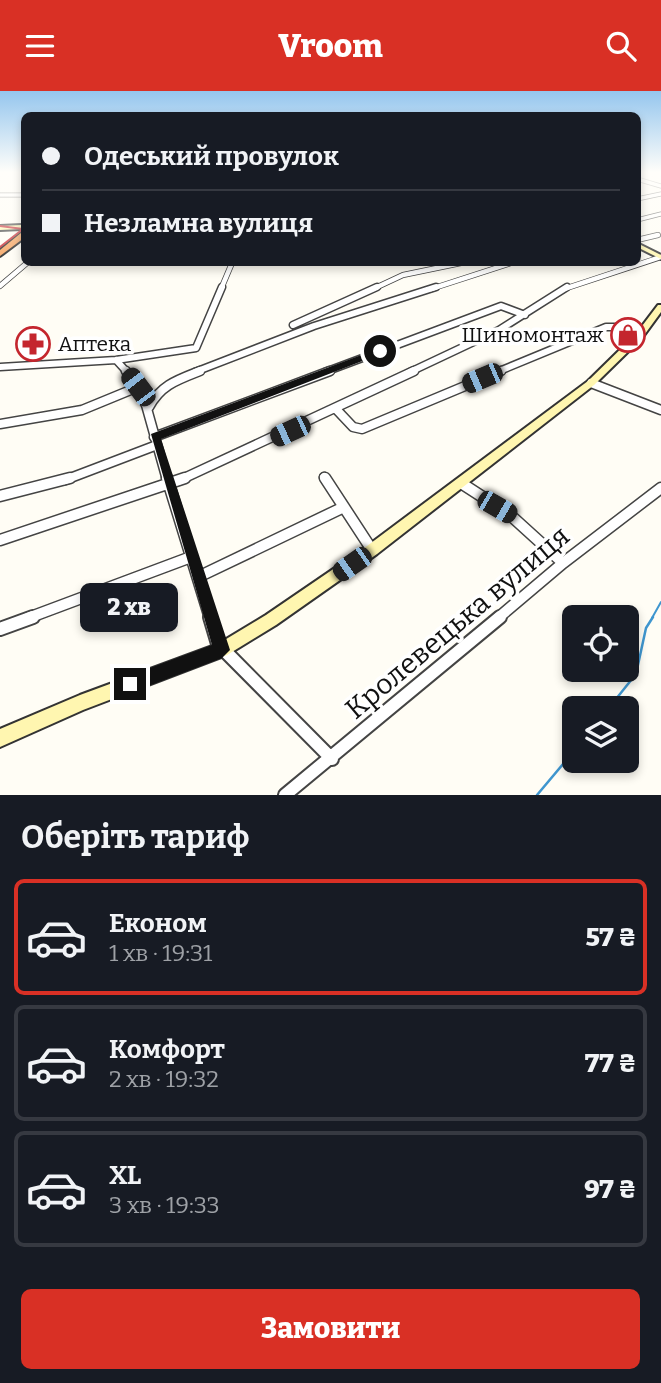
<!DOCTYPE html>
<html lang="uk">
<head>
<meta charset="utf-8">
<style>
  body { margin:0; font-family:Bitter,serif; background:#242831; color:#f1f3f6; height:100vh; display:flex; flex-direction:column; font-size:26px; white-space:nowrap }
  * { box-sizing:border-box; margin:0 }
  p { font-size:23px; color:#9ea1a6 }
  .icon { flex:none; width:38px; height:38px; fill:none; stroke:currentColor; stroke-width:2; stroke-linecap:round; stroke-linejoin:round }
  .map { position:relative; height:704px; overflow:hidden }
  .sheet { display:flex; flex-direction:column; background:#171b24; flex:1 }
  .sheet>* { flex:none }
  .banner { position:absolute; left:21px; top:21px; width:620px; height:154px; border-radius:10px; box-shadow:0 4px 10px #0003; display:grid; align-content:center; height:154px; padding:0 21px; background:#171b24 }
  .fabs { position:absolute; left:562px; top:514px; display:grid; gap:14px }
  .fabs a { display:grid; place-items:center; width:77px; height:77px; border-radius:10px; background:#171b24; box-shadow:0 4px 10px #0003; font-size:35px }
  .end { position:absolute; width:32px; height:32px; margin:-16px; border:9px solid #111; background:#fff; box-shadow:0 0 0 4px #fff }
  .from { border-radius:50% }
  .bubble { position:absolute; height:49px; border-radius:10px; background:#171b24; box-shadow:0 4px 10px #0003; font-size:23px; font-weight:800; line-height:49px; text-align:center }
  .car { position:absolute; width:21px; height:42px; margin:-21px -10px; border-radius:9px; box-shadow:0 0 5px 2px #0007; background:linear-gradient(#222 24%,#8ab4d8 0 40%,#222 0 76%,#8ab4d8 0 86%,#222 0) }
  .banner b { display:flex; align-items:center; gap:24px; height:66px; font-size:26px }
  .banner b+b { border-top:2px solid #363941 }
  .banner i { width:18px; height:18px; background:#f1f3f6 }
  ul { padding:0; list-style:none }
  li { display:flex; align-items:center; gap:21px; height:116px; margin:0 14px 10px; padding:0 7px; border:4px solid #363941; border-radius:10px }
  li div { flex:1 }
  li b { display:block; font-size:26px }
  li em { font-style:normal; font-weight:800 }
  li.active { border-color:#d93025 }
  li>.icon { width:63px; height:63px; stroke-width:1.5 }
  h2 { padding:0 21px; font-size:32px; line-height:84px }
  .button { display:flex; gap:14px; margin-top:auto; padding:14px 21px }
  .button a { flex:1; height:80px; border-radius:10px; background:#d93025; color:#fff; font-size:28px; font-weight:800; line-height:80px; text-align:center }
  header { display:flex; justify-content:space-between; align-items:center; height:91px; padding:0 21px; background:#d93025; color:#fff; font-size:32px; font-weight:800 }
  .map>svg:first-child { display:block }
  .lines { fill:none; stroke-linecap:round; stroke-linejoin:round }
  .stream-far1 { stroke:#3f96cf; stroke-width:2 }
  .stream { stroke:#3f96cf; stroke-width:2.5 }
  .street-far5-casing { stroke:#444; stroke-width:5 }
  .street-far4-casing { stroke:#444; stroke-width:6 }
  .street-far3-casing { stroke:#444; stroke-width:9 }
  .street-far2-casing { stroke:#444; stroke-width:11 }
  .street-far1-casing { stroke:#444; stroke-width:13 }
  .street-casing { stroke:#444; stroke-width:16 }
  .secondary-casing { stroke:#333; stroke-width:4 }
  .highway-casing { stroke:#222; stroke-width:4 }
  .street-far5 { stroke:#fff; stroke-width:3.5 }
  .street-far4 { stroke:#fff; stroke-width:4.5 }
  .street-far3 { stroke:#fff; stroke-width:6 }
  .street-far2 { stroke:#fff; stroke-width:8 }
  .street-far1 { stroke:#fff; stroke-width:10 }
  .street { stroke:#fff; stroke-width:12 }
  .secondary { fill:#fff6b0; fill-rule:evenodd }
  .highway { fill:#f5a25d; fill-rule:evenodd }
  .tram { stroke:#c4262e; stroke-width:2 }
  .route { fill:#111 }
  .labels { text-anchor:middle; stroke-width:7; stroke-linejoin:round; paint-order:stroke }
  .far-poi-label { font-size:21px; fill:#111; stroke:#fff; text-anchor:end }
  .near-street-label { font-size:28px; fill:#111; stroke:#fff }
</style>
</head>
<body>
<header><svg class="icon" aria-label="menu" viewBox="0 0 24 24"><path d="M4 6h16M4 12h16M4 18h16"/></svg>Vroom<svg class="icon" aria-label="search" viewBox="0 0 24 24"><circle cx="10" cy="10" r="6"/><path d="M15 15l6 6"/></svg></header>
<div class="map">
<svg width="661" height="704" viewBox="0 0 661 704">
  <rect width="100%" height="100%" fill="#fffdf5"/>
  <g class="lines">
    <path class="stream-far1" d="M652,527l9,-16"/>
    <path class="stream" d="M608,618l28,-35 10,-46 7,-11
      M537,704l37,-44"/>
    <g class="street-far5-casing">
      <path id="street-far5" d="M637,88l24,7
        M0,104h24
        M637,108l24,-5
        M637,129l24,-6"/>
    </g>
    <g class="street-far4-casing">
      <path id="street-far4" d="M637,149l21,-5
        M0,195l27,-23
        M221,198l11,-26
        M373,198l30,-14 58,-12
        M431,198l80,-26
        M564,198l97,-32"/>
    </g>
    <g class="street-far3-casing">
      <path id="street-far3" d="M293,234l84,-38
        M116,269l11,12
        M0,276l116,-7 80,-12 26,-61
        M195,281l119,-46 122,-39
        M325,281l176,-66 24,9
        M410,281l89,-42 68,-43
        M497,281l109,-45h13l20,9"/>
    </g>
    <g class="street-far2-casing">
      <path id="street-far2" d="M126,280l20,34 21,75
        M591,292l70,27
        M149,316c12,-22 28,-27 51,-36
        M336,318l17,18 9,2 139,-58
        M0,333l82,-14 56,-23
        M154,346l176,-66
        M324,386l2,3
        M65,389l92,-35
        M180,389l234,-109"/>
    </g>
    <g class="street-far1-casing">
      <path id="street-far1" d="M167,387l43,140
        M325,387l47,72
        M461,392l48,31 54,49
        M0,405l70,-18
        M0,449l185,-62
        M198,486l146,-70
        M28,527l163,-61
        M498,527l65,-55 98,-75"/>
    </g>
    <g class="street-casing">
      <path id="street" d="M210,526l8,27 114,115
        M0,538l33,-12
        M285,704l215,-178"/>
    </g>
    <g class="secondary-casing">
      <path id="secondary" d="M0,135l21,-1 3,2 -3,2 -21,1z
        M637,152l24,12v4l-24,-12z
        M658,214h3v7l-19,26 -48,47 -217,169 -101,71 -49,30 -144,55 -83,37v-18l80,-34 138,-51 48,-29 101,-69 221,-165 48,-47z"/>
    </g>
    <g class="highway-casing">
      <path id="highway" d="M21,142h3v5l-24,18v-6z"/>
    </g>
    <use href="#street-far5" class="street-far5"/>
    <use href="#street-far4" class="street-far4"/>
    <use href="#street-far3" class="street-far3"/>
    <use href="#street-far2" class="street-far2"/>
    <use href="#street-far1" class="street-far1"/>
    <use href="#street" class="street"/>
    <use href="#secondary" class="secondary"/>
    <use href="#highway" class="highway"/>
    <path class="tram" d="M0,135l23,3 -23,18"/>
  </g>
  <linearGradient id="sky" x2="0" y2="1"><stop stop-color="#95c6ee"/><stop offset="0.45" stop-color="#fffefa"/><stop offset="1" stop-color="#fffefa" stop-opacity="0"/></linearGradient>
  <rect width="661" height="180" fill="url(#sky)"/>
  <path class="route" d="M380,257l3,5 -222,86 69,211 -8,8 -92,35 -7,-2 -2,-7 2,-6 89,-33 -61,-211z"/>
  <defs>
    <g id="shop-ring" transform="scale(1.75)"><circle r="9.5" fill="#fff" stroke="#c4262e" stroke-width="1.5"/><path d="M-5-2.5h2.3a2.7 3.5 0 0 1 5.4 0H5L5.5 6h-11ZM-1.5-2.5h3a1.5 2.3 0 0 0-3 0Z" fill="#c4262e"/></g>
    <g id="pharmacy-ring" transform="scale(1.75)"><circle r="9.5" fill="#fff" stroke="#c4262e" stroke-width="1.5"/><path d="M-2-6h4v4h4v4h-4v4h-4v-4h-4v-4h4Z" fill="#c4262e"/></g>
  </defs>
  <g fill-rule="evenodd">
    <use href="#shop-ring" x="628" y="244"/>
    <use href="#pharmacy-ring" x="33" y="253"/>
  </g>
  <g class="labels">
    <g class="far-poi-label">
      <text x="604" y="251">Шиномонтаж</text>
      <text x="58" y="260" text-anchor="start">Аптека</text>
    </g>
    <g class="near-street-label">
      <text transform="translate(457 531) rotate(-40)" y="10">Кролевецька вулиця</text>
    </g>
  </g>
</svg>
<div class="fabs">
<a><svg class="icon" aria-label="locate" viewBox="0 0 24 24"><circle cx="12" cy="12" r="6"/><path d="M12 2v4M12 18v4M2 12h4M18 12h4"/></svg></a>
<a><svg class="icon" aria-label="layers" viewBox="0 0 24 24"><path d="M12 4l9 5-9 5-9-5zM3 14l9 5 9-5"/></svg></a>
</div>
<i class="end from" style="left:380px;top:260px"></i>
<i class="end" style="left:130px;top:593px"></i>
<div class="bubble" style="left:80px;top:492px;width:98px">2 хв</div>
<i class="car" style="left:482px;top:287px;rotate:247deg"></i>
<i class="car" style="left:138px;top:296px;rotate:323deg"></i>
<i class="car" style="left:290px;top:340px;rotate:245deg"></i>
<i class="car" style="left:497px;top:416px;rotate:120deg"></i>
<i class="car" style="left:352px;top:473px;rotate:235deg"></i>
<div class="banner">
<b><i class="from"></i>Одеський провулок</b>
<b><i></i>Незламна вулиця</b>
</div>
</div>
<section class="sheet">
<h2>Оберіть тариф</h2>
<ul>
<li class="active"><svg class="icon" aria-label="car" viewBox="0 0 24 24"><path d="M5 17H2v-5l4-1 3-4h7l3 4 3 1v5h-3M9 17h6M6 11h13"/><circle cx="7" cy="17" r="2"/><circle cx="17" cy="17" r="2"/></svg><div><b>Економ</b><p>1 хв · 19:31</p></div><em>57 ₴</em></li>
<li><svg class="icon" aria-label="car" viewBox="0 0 24 24"><path d="M5 17H2v-5l4-1 3-4h7l3 4 3 1v5h-3M9 17h6M6 11h13"/><circle cx="7" cy="17" r="2"/><circle cx="17" cy="17" r="2"/></svg><div><b>Комфорт</b><p>2 хв · 19:32</p></div><em>77 ₴</em></li>
<li><svg class="icon" aria-label="car" viewBox="0 0 24 24"><path d="M5 17H2v-5l4-1 3-4h7l3 4 3 1v5h-3M9 17h6M6 11h13"/><circle cx="7" cy="17" r="2"/><circle cx="17" cy="17" r="2"/></svg><div><b>XL</b><p>3 хв · 19:33</p></div><em>97 ₴</em></li>
</ul>
<div class="button"><a>Замовити</a></div>
</section>
</body>
</html>
